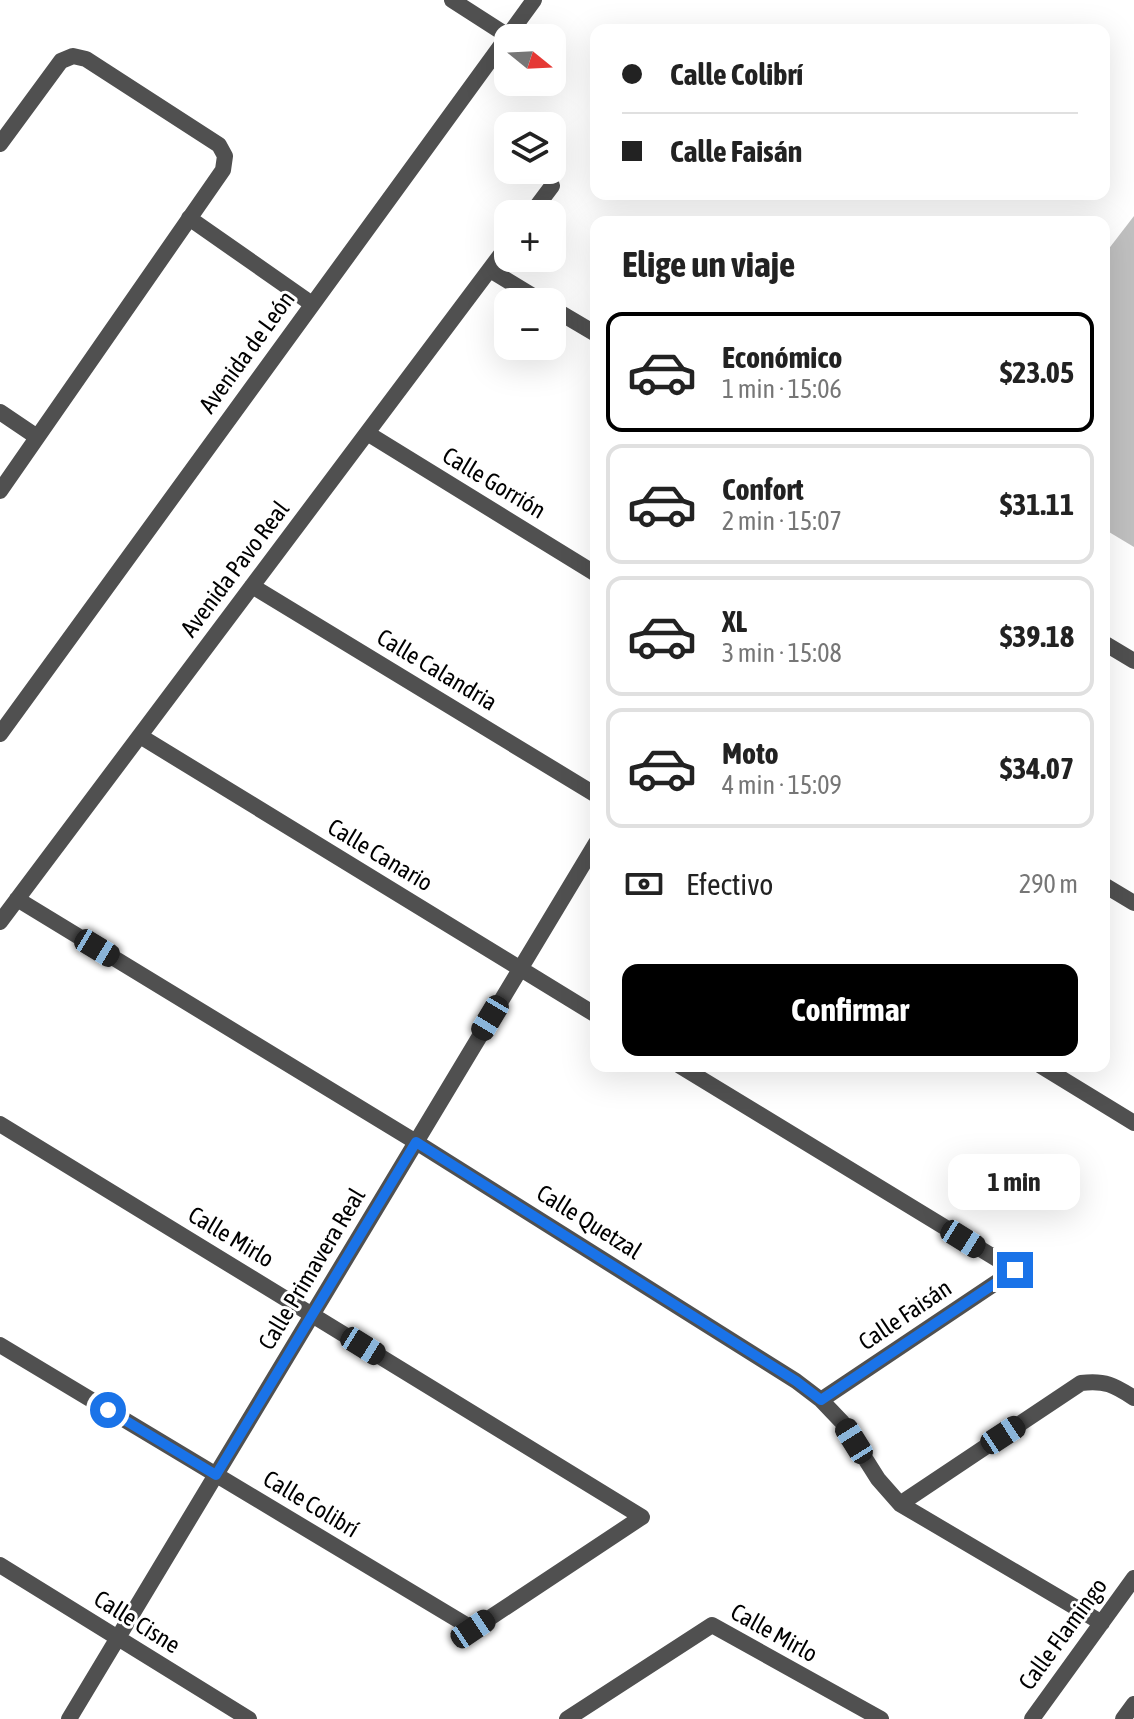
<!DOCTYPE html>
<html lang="es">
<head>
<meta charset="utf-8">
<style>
  body { margin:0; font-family:"Asap Condensed",sans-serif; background:#f6f6f6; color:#222; height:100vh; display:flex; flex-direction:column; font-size:30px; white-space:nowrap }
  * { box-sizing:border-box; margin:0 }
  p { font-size:26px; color:#767676 }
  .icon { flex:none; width:44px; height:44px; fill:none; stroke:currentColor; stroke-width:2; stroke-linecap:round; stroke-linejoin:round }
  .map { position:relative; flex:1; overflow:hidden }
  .side { position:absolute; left:590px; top:216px; width:520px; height:856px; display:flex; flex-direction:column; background:#fff; border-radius:16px; box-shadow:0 8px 32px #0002 }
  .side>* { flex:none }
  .guide { position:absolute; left:590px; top:24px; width:520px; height:176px; border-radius:16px; box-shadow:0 8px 32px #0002; display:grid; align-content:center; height:176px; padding:0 32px; background:#fff }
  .needle { width:52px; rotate:108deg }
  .buttons { position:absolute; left:494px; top:24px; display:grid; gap:16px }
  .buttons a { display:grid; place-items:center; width:72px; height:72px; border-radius:16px; background:#fff; box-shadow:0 8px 32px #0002; font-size:40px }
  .end { position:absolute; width:36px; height:36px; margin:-18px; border:10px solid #1a73e8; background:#fff; box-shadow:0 0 0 4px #fff }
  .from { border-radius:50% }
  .bubble { position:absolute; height:56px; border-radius:16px; background:#fff; box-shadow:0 8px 32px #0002; font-size:26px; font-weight:700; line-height:56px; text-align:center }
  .car { position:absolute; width:24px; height:48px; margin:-24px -12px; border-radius:10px; box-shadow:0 0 6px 2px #0007; background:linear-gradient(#222 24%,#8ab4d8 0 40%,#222 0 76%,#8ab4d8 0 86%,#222 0) }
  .guide b { display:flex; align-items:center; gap:28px; height:76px; font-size:30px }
  .guide b+b { border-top:2px solid #e0e0e0 }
  .guide i { width:20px; height:20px; background:#222 }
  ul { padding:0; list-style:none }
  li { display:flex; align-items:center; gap:24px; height:120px; margin:0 16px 12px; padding:0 16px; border:4px solid #e0e0e0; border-radius:16px }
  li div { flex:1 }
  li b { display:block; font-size:30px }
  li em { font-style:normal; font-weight:700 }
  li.current { border-color:#000 }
  li>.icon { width:72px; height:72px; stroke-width:1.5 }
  h2 { padding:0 32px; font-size:36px; line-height:96px }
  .pay { display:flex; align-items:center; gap:20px; height:88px; padding:0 32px; font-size:30px }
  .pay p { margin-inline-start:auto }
  .button { display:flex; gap:16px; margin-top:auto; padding:16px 32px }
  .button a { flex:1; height:92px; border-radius:16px; background:#000; color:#fff; font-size:32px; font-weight:700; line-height:92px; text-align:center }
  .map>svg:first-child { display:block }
  .building { fill:#c0c0c0 }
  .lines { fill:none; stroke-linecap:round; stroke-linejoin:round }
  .street { stroke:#505050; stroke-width:16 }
  .route { stroke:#1a73e8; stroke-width:10 }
  .labels { text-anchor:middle; stroke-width:6; stroke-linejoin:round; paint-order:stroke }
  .street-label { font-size:24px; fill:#000; stroke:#fff }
</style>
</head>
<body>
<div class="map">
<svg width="1134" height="1719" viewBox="0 0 1134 1719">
  <rect width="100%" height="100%" fill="#fff"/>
  <path class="building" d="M1134,216v331l-30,-18v-274z"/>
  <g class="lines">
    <path class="street" d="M452,0l56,36
      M0,144l61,-83 12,-5 13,3 133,86 6,11 -2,14 -223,321
      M531,214l21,-28
      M189,218l123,86
      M490,270l53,32
      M552,308l44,26
      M0,412l37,25
      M367,433l229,141
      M252,586l344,209
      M1104,643l30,18
      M0,734l534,-734
      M140,736l456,279
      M1104,885l30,18
      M17,899l399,243 380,239 25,19 21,22 36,57 22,25 202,119
      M0,922l508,-677
      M680,1066l335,204 -194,130
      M1041,1066l93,57
      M0,1124l642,393 -169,112 -473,-284
      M900,1504l181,-121c24,-3 33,2 53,15
      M0,1565l249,154
      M69,1719l527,-876
      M567,1719l145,-94 169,94
      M1032,1719l102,-141
      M1123,1719l11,-15"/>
  </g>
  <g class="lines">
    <path class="route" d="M108,1410l108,65 200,-333 380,239 25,19 194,-130"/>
  </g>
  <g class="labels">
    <g class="street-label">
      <text transform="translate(247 352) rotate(-54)" y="8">Avenida de León</text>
      <text transform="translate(494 483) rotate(31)" y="8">Calle Gorrión</text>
      <text transform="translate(235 569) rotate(-53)" y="8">Avenida Pavo Real</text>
      <text transform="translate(437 670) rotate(31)" y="8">Calle Calandria</text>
      <text transform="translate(380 855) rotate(31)" y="8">Calle Canario</text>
      <text transform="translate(589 1222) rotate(32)" y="8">Calle Quetzal</text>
      <text transform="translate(231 1237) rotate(31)" y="8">Calle Mirlo</text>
      <text transform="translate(312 1269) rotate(-59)" y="8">Calle Primavera Real</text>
      <text transform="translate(905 1315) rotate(-34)" y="8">Calle Faisán</text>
      <text transform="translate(311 1504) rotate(31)" y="8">Calle Colibrí</text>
      <text transform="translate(137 1622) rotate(32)" y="8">Calle Cisne</text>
      <text transform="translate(774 1633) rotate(29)" y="8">Calle Mirlo</text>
      <text transform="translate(1063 1634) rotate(-54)" y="8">Calle Flamingo</text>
    </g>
  </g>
</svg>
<div class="buttons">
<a><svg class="needle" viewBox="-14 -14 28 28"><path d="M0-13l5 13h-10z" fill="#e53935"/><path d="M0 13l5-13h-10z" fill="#767676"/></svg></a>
<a><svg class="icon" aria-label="layers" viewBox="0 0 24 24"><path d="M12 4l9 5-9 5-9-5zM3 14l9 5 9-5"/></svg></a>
<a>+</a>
<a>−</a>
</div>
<i class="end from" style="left:108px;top:1410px"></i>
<i class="end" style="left:1015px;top:1270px"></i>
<div class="bubble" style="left:948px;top:1154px;width:132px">1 min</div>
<i class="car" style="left:97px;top:948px;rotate:121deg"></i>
<i class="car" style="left:490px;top:1018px;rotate:211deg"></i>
<i class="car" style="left:963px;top:1239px;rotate:122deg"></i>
<i class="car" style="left:363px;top:1346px;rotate:122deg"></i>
<i class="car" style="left:1003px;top:1435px;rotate:57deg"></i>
<i class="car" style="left:854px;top:1441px;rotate:328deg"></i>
<i class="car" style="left:473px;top:1629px;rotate:56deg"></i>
<div class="guide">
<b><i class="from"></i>Calle Colibrí</b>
<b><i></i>Calle Faisán</b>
</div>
<section class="side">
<h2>Elige un viaje</h2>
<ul>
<li class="current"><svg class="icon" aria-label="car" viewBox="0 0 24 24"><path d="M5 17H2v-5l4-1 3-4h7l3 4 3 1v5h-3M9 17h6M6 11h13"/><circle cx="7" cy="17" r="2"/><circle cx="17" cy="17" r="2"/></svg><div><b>Económico</b><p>1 min · 15:06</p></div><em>$23.05</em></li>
<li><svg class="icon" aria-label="car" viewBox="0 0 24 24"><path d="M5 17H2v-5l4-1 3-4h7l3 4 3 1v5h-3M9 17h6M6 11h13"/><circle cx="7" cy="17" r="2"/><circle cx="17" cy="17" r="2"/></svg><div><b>Confort</b><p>2 min · 15:07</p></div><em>$31.11</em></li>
<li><svg class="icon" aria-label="car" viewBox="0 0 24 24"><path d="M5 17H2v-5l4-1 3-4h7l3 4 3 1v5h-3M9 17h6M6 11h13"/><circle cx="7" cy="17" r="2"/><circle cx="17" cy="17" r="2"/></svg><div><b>XL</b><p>3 min · 15:08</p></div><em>$39.18</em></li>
<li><svg class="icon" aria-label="car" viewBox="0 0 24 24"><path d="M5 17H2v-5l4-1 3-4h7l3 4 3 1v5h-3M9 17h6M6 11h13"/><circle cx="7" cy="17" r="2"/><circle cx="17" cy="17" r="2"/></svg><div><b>Moto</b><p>4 min · 15:09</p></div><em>$34.07</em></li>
</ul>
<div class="pay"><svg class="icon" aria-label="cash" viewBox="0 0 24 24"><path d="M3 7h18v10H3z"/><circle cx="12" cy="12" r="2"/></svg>Efectivo<p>290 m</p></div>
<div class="button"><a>Confirmar</a></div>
</section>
</div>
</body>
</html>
